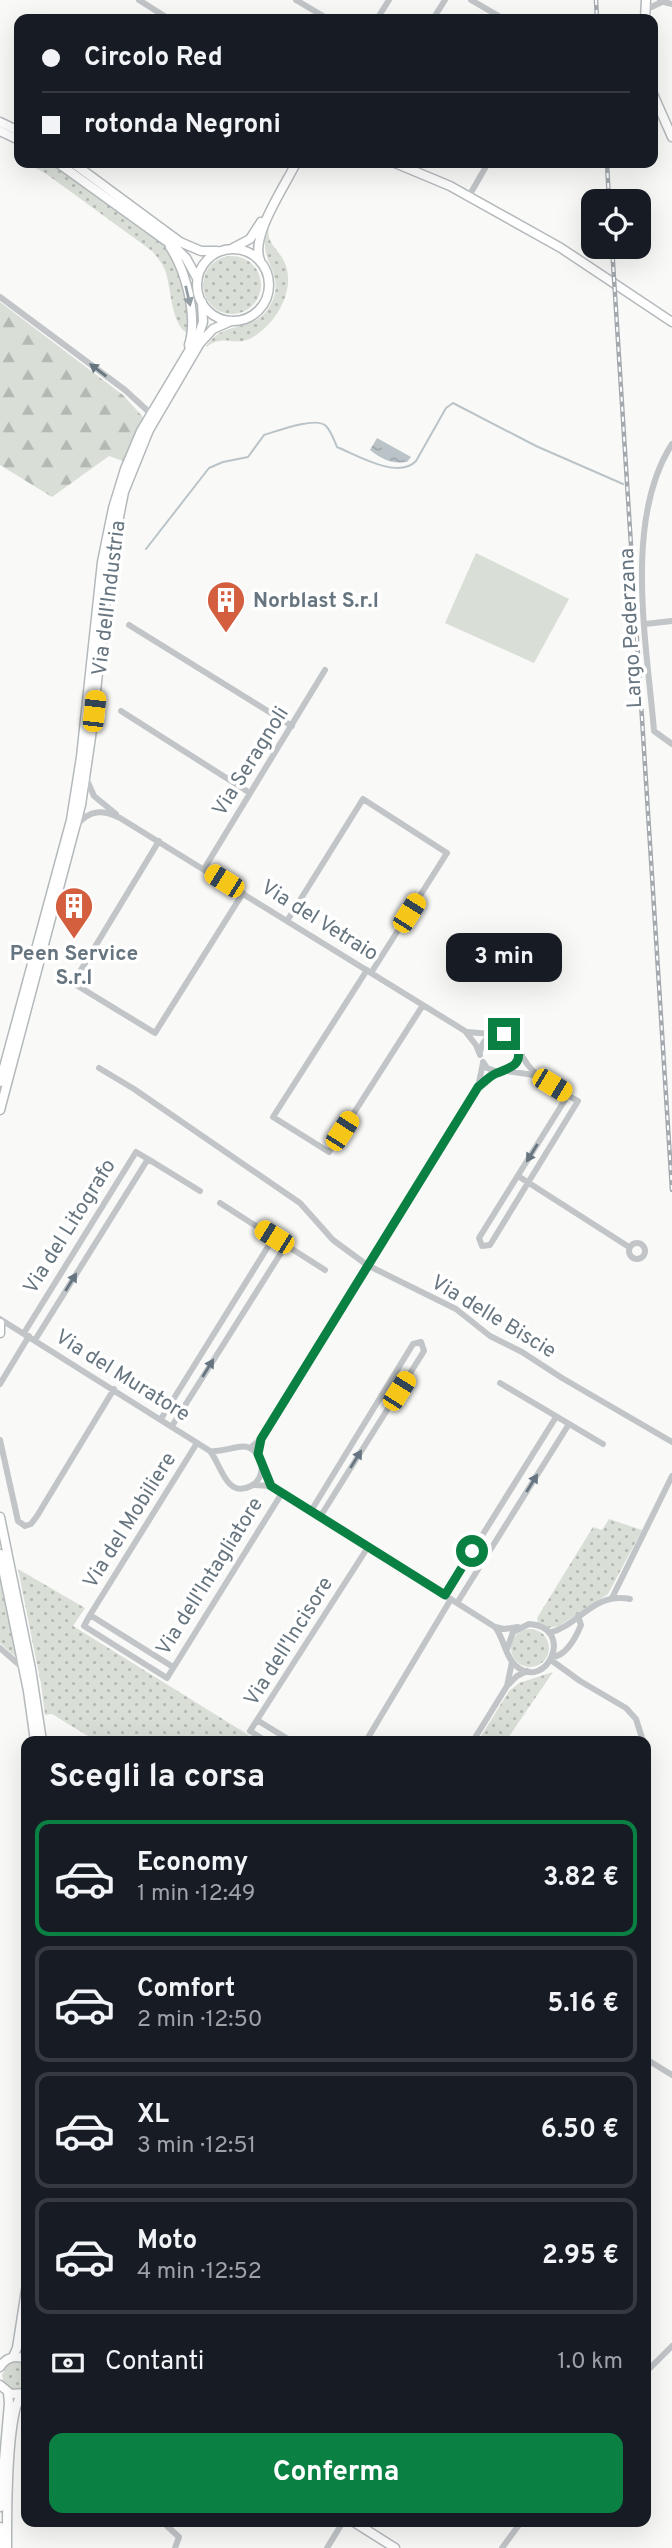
<!DOCTYPE html>
<html lang="it">
<head>
<meta charset="utf-8">
<style>
  body { margin:0; font-family:Overpass,sans-serif; background:#242831; color:#f1f3f6; height:100vh; display:flex; flex-direction:column; font-size:26px; white-space:nowrap }
  * { box-sizing:border-box; margin:0 }
  p { font-size:23px; color:#9ea1a6 }
  .icon { flex:none; width:38px; height:38px; fill:none; stroke:currentColor; stroke-width:2; stroke-linecap:round; stroke-linejoin:round }
  .map { position:relative; flex:1; overflow:hidden }
  .panel { position:absolute; left:21px; top:1736px; width:630px; height:791px; display:flex; flex-direction:column; background:#171b24; border-radius:14px; box-shadow:0 7px 28px #0002 }
  .panel>* { flex:none }
  .banner { position:absolute; left:14px; top:14px; width:644px; height:154px; border-radius:14px; box-shadow:0 7px 28px #0002; display:grid; align-content:center; height:154px; padding:0 28px; background:#171b24 }
  .controls { position:absolute; left:581px; top:189px; display:grid; gap:14px }
  .controls a { display:grid; place-items:center; width:70px; height:70px; border-radius:14px; background:#171b24; box-shadow:0 7px 28px #0002; font-size:35px }
  .end { position:absolute; width:32px; height:32px; margin:-16px; border:9px solid #0b8043; background:#fff; box-shadow:0 0 0 4px #fff }
  .from { border-radius:50% }
  .bubble { position:absolute; height:49px; border-radius:14px; background:#171b24; box-shadow:0 7px 28px #0002; font-size:23px; font-weight:700; line-height:49px; text-align:center }
  .car { position:absolute; width:21px; height:42px; margin:-21px -10px; border-radius:9px; box-shadow:0 0 5px 2px #0007; background:linear-gradient(#f5c518 24%,#345 0 40%,#f5c518 0 76%,#345 0 86%,#f5c518 0) }
  .banner b { display:flex; align-items:center; gap:24px; height:66px; font-size:26px }
  .banner b+b { border-top:2px solid #363941 }
  .banner i { width:18px; height:18px; background:#f1f3f6 }
  ul { padding:0; list-style:none }
  li { display:flex; align-items:center; gap:21px; height:116px; margin:0 14px 10px; padding:0 14px; border:4px solid #363941; border-radius:14px }
  li div { flex:1 }
  li b { display:block; font-size:26px }
  li em { font-style:normal; font-weight:700 }
  li.active { border-color:#0b8043 }
  li>.icon { width:63px; height:63px; stroke-width:1.5 }
  h2 { padding:0 28px; font-size:32px; line-height:84px }
  .pay { display:flex; align-items:center; gap:18px; height:77px; padding:0 28px; font-size:26px }
  .pay p { margin-inline-start:auto }
  .button { display:flex; gap:14px; margin-top:auto; padding:14px 28px }
  .button a { flex:1; height:80px; border-radius:14px; background:#0b8043; color:#fff; font-size:28px; font-weight:700; line-height:80px; text-align:center }
  .map>svg:first-child { display:block }
  .grass { fill:url(#grass-dots) }
  .forest { fill:url(#forest-firs) }
  .garden { fill:#d9ded7 }
  .water { fill:url(#water-ripples) }
  .lines { fill:none; stroke-linecap:round; stroke-linejoin:round }
  .stream { stroke:#bac4c8; stroke-width:2 }
  .major-casing { stroke:#b4b9bc; stroke-width:11 }
  .minor { stroke:#c1c5c8; stroke-width:6 }
  .major { stroke:#fff; stroke-width:8 }
  .rail-casing { stroke:#a3a9ae; stroke-width:4.5 }
  .rail { stroke:#fff; stroke-width:2; stroke-dasharray:5; stroke-linecap:butt }
  .oneway { fill:#949ea5 }
  .oneway2 { fill:#66757f }
  .route { stroke:#0b8043; stroke-width:9 }
  .labels { text-anchor:middle; stroke-width:7; stroke-linejoin:round; paint-order:stroke }
  .street-label { font-size:21px; fill:#66757f; stroke:#fff }
  .poi-label { font-size:21px; font-weight:bold; fill:#66757f; stroke:#fff; text-anchor:start }
</style>
</head>
<body>
<div class="map">
<svg width="672" height="2548" viewBox="0 0 672 2548">
  <defs>
    <pattern id="grass-dots" width="8" height="8" patternUnits="userSpaceOnUse" patternTransform="scale(1.75)"><rect width="8" height="8" fill="#d9ded7"/><path d="M2 2h.1M6 6h.1" fill="none" stroke="#b4b9b4" stroke-width="1.8" stroke-linecap="round"/></pattern>
    <pattern id="forest-firs" width="22" height="20" patternUnits="userSpaceOnUse" patternTransform="scale(1.75)"><rect width="22" height="20" fill="#d9ded7"/><path d="M5 1l3.5 6h-7zM16 11l3.5 6h-7z" fill="#b4b9b4"/></pattern>
    <pattern id="water-ripples" width="26" height="14" patternUnits="userSpaceOnUse" patternTransform="scale(1.75)"><rect width="26" height="14" fill="#bac4c8"/><path d="M2 4q2-2 4 0t4 0M15 11q2-2 4 0t4 0" fill="none" stroke="#9ba4a8"/></pattern>
  </defs>
  <rect width="100%" height="100%" fill="#f9f9f7"/>
  <path class="grass" d="M26,163l28,2 112,81c18,22 25,60 23,88 -19,-9 -17,-45 -24,-64 -3,-7 -8,-13 -13,-19l-107,-78z
    M269,228c-3,15 9,21 15,33 13,27 -7,62 -31,76 -18,11 -27,-4 -47,10 17,-29 50,-11 66,-45 14,-31 -18,-43 -3,-74z
    M203 285a29 29 0 1 1 58 0a29 29 0 1 1-58 0Z
    M609,1519l33,11 -34,64 -49,32 -11,2 -10,-5 -1,-5 56,-91 9,3z
    M18,1569l67,39 -12,18 185,115h-114l-4,-2 -1,2h-43l-44,-27 -7,1 -4,-31z
    M0,1571l19,89 -19,-17z
    M511 1648a19 19 0 1 1 38 0a19 19 0 1 1-38 0Z
    M553,1672l-47,69h-28l31,-50 10,-8z
    M19,2361l7,3v24l-11,3 -11,-7 -2,-9 6,-11z"/>
  <path class="forest" d="M0,302l123,93 20,22 -20,44 -14,-5 -57,41 -52,-32z"/>
  <path class="garden" d="M476,553l93,46 -35,64 -89,-40z"/>
  <path class="water" d="M377,438l34,19 -4,5c-16,2 -24,-2 -37,-12z"/>
  <g class="lines">
    <path class="stream" d="M146,549l63,-81 14,-6 25,-5 16,-22c13,-4 52,-19 62,-9 5,5 8,14 11,21 20,8 61,33 79,14l30,-53 7,-5 83,43 87,38"/>
    <g class="major-casing">
      <path id="major" d="M645,19l1,-19
        M653,94l19,43
        M0,122l19,9
        M0,131l19,9
        M58,163l118,85 10,10 11,20
        M73,163l107,79 21,9h16
        M395,163l55,23 111,62 111,74
        M170,247c16,24 28,70 19,98
        M233,248l17,-9 11,-17
        M197 285a36 36 0 1 1 72 0a36 36 0 1 1-72 0Z
        M260,260c-10,-24 25,-74 36,-97
        M0,1082l71,-262 10,-63 21,-195 11,-54 12,-39 16,-38 58,-97 4,-12 -1,-20
        M0,1110l81,-305 10,-68 19,-175 14,-70 25,-62 51,-87 13,-14 18,-8
        M0,1323v10
        M0,1517l31,152 11,72
        M0,1554l28,137 7,50
        M26,2338v21
        M13,2357l4,-9 9,-58
        M0,2367c6,-10 16,-12 26,-8
        M0,2385l11,9 15,-1
        M0,2507l9,-104 -1,-10
        M354,2522l41,26
        M0,2527v21
        M7,2548c0,-31 -1,-130 14,-153"/>
    </g>
    <path class="minor" d="M139,0l30,19
      M296,0l32,19
      M471,0l33,19
      M660,1l12,3
      M645,10l17,-8
      M377,19l12,-19
      M433,19l12,-19
      M469,196l19,-33
      M0,297l125,93 25,23
      M672,444c-49,76 -25,201 -18,287l18,13
      M645,624l27,-3
      M129,625l163,101
      M121,711l129,82
      M86,778l8,18 22,18
      M77,825c13,-16 26,-15 43,-7l345,213 11,14 4,10
      M159,841l-86,142 82,50 88,-140
      M204,869l121,-199
      M287,921l76,-122 84,54 -76,120
      M367,970l-94,147 56,35 94,-147
      M467,1032l24,2
      M519,1049c10,27 36,39 59,52l-88,144 -8,1 -3,-8 89,-143
      M483,1062l4,6 11,4
      M99,1068l35,21 166,114 33,37 34,25 89,44 34,27 32,16 40,26 110,64
      M506,1071l28,4
      M479,1086l14,-11 18,-6 8,-14 -5,-16 -15,-6c-11,2 -17,8 -19,19
      M148,1159l52,32
      M518,1176l111,71
      M220,1203l105,67
      M629 1251a8 8 0 1 1 16 0a8 8 0 1 1-16 0Z
      M0,1319l210,132c11,13 16,48 41,35 8,-4 10,-11 11,-19
      M24,1333l112,-181 12,7 -113,181
      M500,1383l103,61
      M0,1384l29,-48
      M161,1419l113,-182
      M172,1426l114,-181
      M0,1440l18,81 7,5 6,-2 6,-8 77,-127
      M250,1448l11,-9 217,-352 5,-24
      M210,1451c11,1 17,-2 28,-4 23,-5 25,24 33,39
      M254,1485l17,1 224,141 9,2 14,-2
      M311,1511l102,-167 8,-2 3,9 -104,166
      M445,1595l111,-178
      M612,1598l60,-122
      M457,1603l112,-179
      M90,1615l-6,11 83,52 115,-185
      M495,1627c9,11 10,29 20,38 31,29 62,-38 14,-41l-16,8 -6,17
      M549,1633c31,-8 44,-41 81,-34
      M0,1648l24,21
      M553,1657c14,-2 23,-20 28,-32l-3,-9
      M551,1660l29,21 46,27 10,11 7,22
      M173,1667l-83,-52 107,-172
      M508,1685l9,-9 10,-5
      M257,1720l-7,11 16,10
      M291,1741l-34,-21 111,-173
      M366,1741l85,-142
      M473,1741l34,-55 5,-24
      M646,2059l26,16
      M646,2372l26,-26
      M166,2522l1,4 12,11 -4,11
      M327,2548l16,-26
      M502,2548l19,-26"/>
    <use href="#major" class="major"/>
    <g class="rail-casing">
      <path id="rail" d="M596,0l1,19
        M607,163l2,38
        M612,247l60,943"/>
    </g>
    <use href="#rail" class="rail"/>
  </g>
  <defs><path id="oneway-solid" d="M-6-.8H1V-3.2L6.5 0L1 3.2V.8H-6Z" transform="scale(1.75)"/></defs>
  <use class="oneway" href="#oneway-solid" transform="translate(188 296) rotate(77)"/>
  <g class="oneway2">
    <use href="#oneway-solid" transform="translate(98 370) rotate(-143)"/>
    <use href="#oneway-solid" transform="translate(532 1153) rotate(122)"/>
    <use href="#oneway-solid" transform="translate(71 1282) rotate(-58)"/>
    <use href="#oneway-solid" transform="translate(208 1368) rotate(-58)"/>
    <use href="#oneway-solid" transform="translate(356 1459) rotate(-58)"/>
    <use href="#oneway-solid" transform="translate(532 1483) rotate(-58)"/>
  </g>
  <g class="lines">
    <path class="route" d="M472,1551l-27,44 -174,-109 -13,-32 3,-15 217,-352c6,-5 13,-12 19,-14 16,-6 26,-9 20,-29l-13,-10"/>
  </g>
  <defs>
    <g id="building-pin" transform="scale(2.0125)"><path d="M0 17L-7.5 6A9.5 9.5 0 1 1 7.5 6Z" fill="#d35f3e" stroke="#fff"/><path d="M-4-6H4V6H1V3H-1V6H-4ZM-2.5-4.3h1.7v1.8h-1.7ZM.8-4.3h1.7v1.8H.8ZM-2.5-1h1.7V.8h-1.7ZM.8-1h1.7V.8H.8Z" fill="#fff"/></g>
  </defs>
  <g fill-rule="evenodd">
    <use href="#building-pin" x="226" y="600"/>
    <use href="#building-pin" x="74" y="906"/>
  </g>
  <g class="labels">
    <g class="street-label">
      <text transform="translate(108 598) rotate(-83)" y="7">Via dell'Industria</text>
      <text transform="translate(630 628) rotate(-93)" y="7">Largo Pederzana</text>
      <text transform="translate(250 761) rotate(-58)" y="7">Via Seragnoli</text>
      <text transform="translate(320 920) rotate(32)" y="7">Via del Vetraio</text>
      <text transform="translate(69 1226) rotate(-58)" y="7">Via del Litografo</text>
      <text transform="translate(494 1316) rotate(31)" y="7">Via delle Biscie</text>
      <text transform="translate(123 1375) rotate(32)" y="7">Via del Muratore</text>
      <text transform="translate(129 1520) rotate(-58)" y="7">Via del Mobiliere</text>
      <text transform="translate(209 1576) rotate(-58)" y="7">Via dell'Intagliatore</text>
      <text transform="translate(288 1641) rotate(-58)" y="7">Via dell'Incisore</text>
    </g>
    <g class="poi-label">
      <text x="253" y="607">Norblast S.r.l</text>
      <text x="74" y="960" text-anchor="middle">Peen Service<tspan x="74" dy="24">S.r.l</tspan></text>
    </g>
  </g>
</svg>
<div class="controls">
<a><svg class="icon" aria-label="locate" viewBox="0 0 24 24"><circle cx="12" cy="12" r="6"/><path d="M12 2v4M12 18v4M2 12h4M18 12h4"/></svg></a>
</div>
<i class="end from" style="left:472px;top:1551px"></i>
<i class="end" style="left:504px;top:1034px"></i>
<div class="bubble" style="left:446px;top:933px;width:116px">3 min</div>
<i class="car" style="left:94px;top:711px;rotate:6deg"></i>
<i class="car" style="left:224px;top:881px;rotate:302deg"></i>
<i class="car" style="left:409px;top:913px;rotate:32deg"></i>
<i class="car" style="left:552px;top:1085px;rotate:121deg"></i>
<i class="car" style="left:342px;top:1131px;rotate:33deg"></i>
<i class="car" style="left:274px;top:1237px;rotate:302deg"></i>
<i class="car" style="left:399px;top:1391px;rotate:32deg"></i>
<div class="banner">
<b><i class="from"></i>Circolo Red</b>
<b><i></i>rotonda Negroni</b>
</div>
<section class="panel">
<h2>Scegli la corsa</h2>
<ul>
<li class="active"><svg class="icon" aria-label="car" viewBox="0 0 24 24"><path d="M5 17H2v-5l4-1 3-4h7l3 4 3 1v5h-3M9 17h6M6 11h13"/><circle cx="7" cy="17" r="2"/><circle cx="17" cy="17" r="2"/></svg><div><b>Economy</b><p>1 min · 12:49</p></div><em>3.82 €</em></li>
<li><svg class="icon" aria-label="car" viewBox="0 0 24 24"><path d="M5 17H2v-5l4-1 3-4h7l3 4 3 1v5h-3M9 17h6M6 11h13"/><circle cx="7" cy="17" r="2"/><circle cx="17" cy="17" r="2"/></svg><div><b>Comfort</b><p>2 min · 12:50</p></div><em>5.16 €</em></li>
<li><svg class="icon" aria-label="car" viewBox="0 0 24 24"><path d="M5 17H2v-5l4-1 3-4h7l3 4 3 1v5h-3M9 17h6M6 11h13"/><circle cx="7" cy="17" r="2"/><circle cx="17" cy="17" r="2"/></svg><div><b>XL</b><p>3 min · 12:51</p></div><em>6.50 €</em></li>
<li><svg class="icon" aria-label="car" viewBox="0 0 24 24"><path d="M5 17H2v-5l4-1 3-4h7l3 4 3 1v5h-3M9 17h6M6 11h13"/><circle cx="7" cy="17" r="2"/><circle cx="17" cy="17" r="2"/></svg><div><b>Moto</b><p>4 min · 12:52</p></div><em>2.95 €</em></li>
</ul>
<div class="pay"><svg class="icon" aria-label="cash" viewBox="0 0 24 24"><path d="M3 7h18v10H3z"/><circle cx="12" cy="12" r="2"/></svg>Contanti<p>1.0 km</p></div>
<div class="button"><a>Conferma</a></div>
</section>
</div>
</body>
</html>
